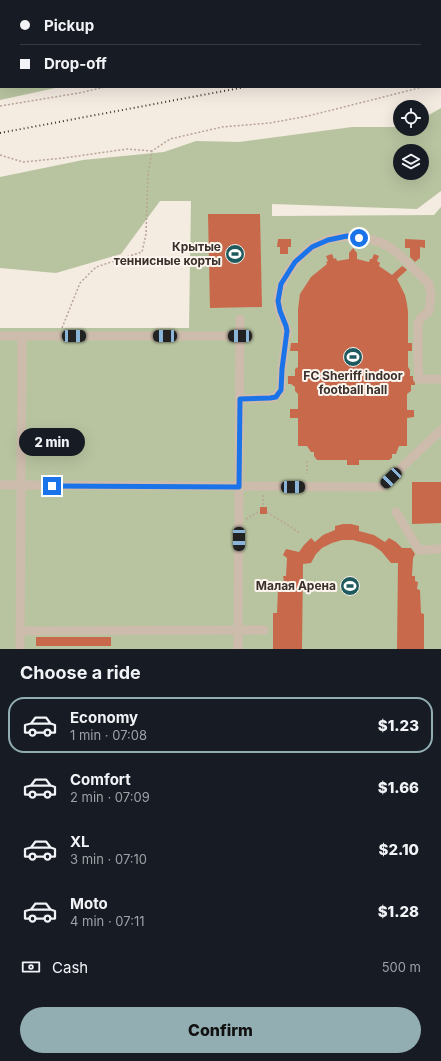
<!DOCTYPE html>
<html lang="en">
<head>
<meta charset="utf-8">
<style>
  body { margin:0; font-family:Inter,sans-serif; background:#242831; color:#f1f3f6; height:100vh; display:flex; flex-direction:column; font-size:15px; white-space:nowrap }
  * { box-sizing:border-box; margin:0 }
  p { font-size:13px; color:#9ea1a6 }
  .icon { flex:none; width:22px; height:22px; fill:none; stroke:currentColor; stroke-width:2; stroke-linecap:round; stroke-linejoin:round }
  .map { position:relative; height:649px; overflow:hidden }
  .side { display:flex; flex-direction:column; background:#171b24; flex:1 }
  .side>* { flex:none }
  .guide { position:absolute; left:0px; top:0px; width:441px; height:88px; box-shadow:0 4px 16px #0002; display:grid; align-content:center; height:88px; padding:0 20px; background:#171b24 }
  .tools { position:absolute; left:393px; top:100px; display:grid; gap:8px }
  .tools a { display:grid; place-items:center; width:36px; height:36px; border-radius:50%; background:#171b24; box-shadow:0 4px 16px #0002; font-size:20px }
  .end { position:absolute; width:18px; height:18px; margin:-9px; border:5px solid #1a73e8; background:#fff; box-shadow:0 0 0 2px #fff }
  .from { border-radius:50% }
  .bubble { position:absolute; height:28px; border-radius:14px; background:#171b24; box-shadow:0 4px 16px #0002; font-size:13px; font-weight:800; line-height:28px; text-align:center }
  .car { position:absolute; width:12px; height:24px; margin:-12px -6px; border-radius:5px; box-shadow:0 0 3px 1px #0007; background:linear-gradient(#222 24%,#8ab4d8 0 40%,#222 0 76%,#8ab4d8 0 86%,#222 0) }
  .guide b { display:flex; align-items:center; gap:14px; height:38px; font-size:15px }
  .guide b+b { border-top:1px solid #363941 }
  .guide i { width:10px; height:10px; background:#f1f3f6 }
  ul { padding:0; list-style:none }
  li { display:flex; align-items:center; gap:12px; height:56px; margin:0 8px 6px; padding:0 12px; border:2px solid transparent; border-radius:16px }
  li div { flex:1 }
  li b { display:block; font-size:15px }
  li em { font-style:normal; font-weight:800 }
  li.current { border-color:#92aeb2 }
  li>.icon { width:36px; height:36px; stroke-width:1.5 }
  h2 { padding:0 20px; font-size:18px; line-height:48px }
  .pay { display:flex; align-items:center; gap:10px; height:44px; padding:0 20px; font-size:15px }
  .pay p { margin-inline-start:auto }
  .action { display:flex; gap:8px; margin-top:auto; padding:8px 20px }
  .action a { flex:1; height:46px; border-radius:24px; background:#92aeb2; color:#111; font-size:16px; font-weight:800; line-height:46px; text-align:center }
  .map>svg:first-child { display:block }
  .green { fill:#b8c4a0; fill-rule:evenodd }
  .building { fill:#c8694b }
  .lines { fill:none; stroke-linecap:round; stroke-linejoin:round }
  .path { stroke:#b9a596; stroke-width:1.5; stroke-dasharray:2 2; stroke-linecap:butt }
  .minor { stroke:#cdbbac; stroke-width:9 }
  .rail { stroke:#3b302b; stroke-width:2; stroke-dasharray:1 3; stroke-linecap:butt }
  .route { stroke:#1a73e8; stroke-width:5 }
  .labels { text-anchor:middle; stroke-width:4; stroke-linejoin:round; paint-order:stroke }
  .poi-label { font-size:12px; font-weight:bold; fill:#3b302b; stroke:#fbf5ee; text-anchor:end }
</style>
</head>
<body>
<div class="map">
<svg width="441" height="649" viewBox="0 0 441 649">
  <rect width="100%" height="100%" fill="#f4ebe1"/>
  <path class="green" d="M26,0h415v7h-1v-6h-414z
    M0,12h1v75h59l-60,13z
    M441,108v83l-24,18 -145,-5v12l162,-1 7,-8v442h-441v-321h189l2,-127h-31l-39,53 -65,19 -56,-5v-91l83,-17 81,-8 32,-11 43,1 113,-15h48v2h22v-10zM400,151h22v22h-22z"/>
  <path class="building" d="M208,214h52l2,93 -52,1z
    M278,239h13v8h-3v7h-8v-7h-3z
    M405,239l20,1v8l-5,-1v11l-5,4 -5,-5v-9h-5z
    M353,248l4,5v6l12,3 1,-3h2l2,-5 5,2 -2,5 3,2 -1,3 13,9 10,-9 3,2 2,2 -10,9 8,16 2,9 1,8v31h4v8h-4v16l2,3v6h3v4l2,3v2h-4v6l-4,3v16h7v7l-7,1v28h-8l-3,8h-4v4l-3,2h-30v5h-12v-5h-30l-3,-4v-4h-3l-4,-6h-9v-28h-8v-9h8v-15l-3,-3v-4l-4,-3h-3v-8h7v-7l3,-2v-16h-8l1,-8h7v-34l2,-15 11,-17 16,-13 -1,-2 2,-1 -2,-5 6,-2 2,5 2,-1 1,3 12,-2v-6z
    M412,482h29v41l-29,1z
    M260,507h7v7h-7z
    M343,524h8l8,2v5l15,4 11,7 4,-4 7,4 6,6h9l4,6 -2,4 -1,18h3v5l3,1 -1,7 3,1 1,23 3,1v35h-27l1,-86h-7l-10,-12 -9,-6 -19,-5h-11l-10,3 -10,5 -6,6 -5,9 -8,1 -1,85h-29v-36h4l1,-24h4l-1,-7h3l-1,-6h3l1,-18 -4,-3 3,-6 13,3 5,-7 7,-7 4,4 8,-7 12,-5v-4z
    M36,637h75v9h-75z"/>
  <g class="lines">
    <path class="path" d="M440,17l1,-1
      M440,82h1
      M0,106l79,-13 26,-6
      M0,155l23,7 41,-4 63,-9 25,2
      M62,328l18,-45 16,-16 46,-15 4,-18 2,-60 4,-23 18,-12 52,-12 48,-4 38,-7 115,-29
      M307,461v13
      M263,495v12
      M267,512l33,21
      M246,519l14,-8"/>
    <path class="minor" d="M9,1v-1
      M0,21l1,-2
      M411,266l18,18 2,11 -2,16 -8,7 -3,5v36l1,20h22
      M0,336h240
      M240,399l30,-1 5,-1 3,-3 3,-4 1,-21 5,-38c-2,-10 -9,-19 -9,-29 -1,-11 6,-22 11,-31 6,-9 14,-18 23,-24 22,-14 54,-13 76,-1 7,4 13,11 19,16
      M0,485l381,2 60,-57
      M396,512l23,38 22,-1
      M20,631l244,-1
      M20,649l2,-313
      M238,649l2,-330"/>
    <path class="rail" d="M440,46l1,-1
      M0,133l245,-46"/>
  </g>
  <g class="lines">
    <path class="route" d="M52,486l187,1 1,-88 30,-1 6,-1 2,-3 3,-4 1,-21 5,-38 -1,-5 -6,-15 -2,-10 3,-17 14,-22 17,-15 16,-7 19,-4 12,2"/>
  </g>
  <defs>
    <g id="stadium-disc" transform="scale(1)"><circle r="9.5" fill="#1f5a5e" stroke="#fbf5ee"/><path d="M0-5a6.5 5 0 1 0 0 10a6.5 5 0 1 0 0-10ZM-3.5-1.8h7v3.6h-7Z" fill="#fff"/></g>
  </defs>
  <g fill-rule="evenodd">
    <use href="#stadium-disc" x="235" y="254"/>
    <use href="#stadium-disc" x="353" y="357"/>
    <use href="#stadium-disc" x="350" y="586"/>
  </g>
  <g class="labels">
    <g class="poi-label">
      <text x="221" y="251">Крытые<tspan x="221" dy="14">теннисные корты</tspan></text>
      <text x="353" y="380" text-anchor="middle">FC Sheriff indoor<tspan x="353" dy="14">football hall</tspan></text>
      <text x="336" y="590">Малая Арена</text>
    </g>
  </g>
</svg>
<div class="tools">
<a><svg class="icon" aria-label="locate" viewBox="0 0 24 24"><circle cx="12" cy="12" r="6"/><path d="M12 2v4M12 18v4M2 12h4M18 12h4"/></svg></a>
<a><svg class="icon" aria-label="layers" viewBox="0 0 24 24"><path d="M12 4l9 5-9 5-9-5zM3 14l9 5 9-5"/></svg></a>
</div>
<i class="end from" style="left:359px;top:238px"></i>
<i class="end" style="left:52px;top:486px"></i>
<div class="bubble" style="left:19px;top:428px;width:66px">2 min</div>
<i class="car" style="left:74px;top:336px;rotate:90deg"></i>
<i class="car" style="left:165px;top:336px;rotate:270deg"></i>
<i class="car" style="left:240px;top:336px;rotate:270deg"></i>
<i class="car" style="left:391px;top:478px;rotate:226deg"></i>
<i class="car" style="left:293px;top:487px;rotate:90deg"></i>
<i class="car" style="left:239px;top:539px;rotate:180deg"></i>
<div class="guide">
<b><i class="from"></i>Pickup</b>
<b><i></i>Drop-off</b>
</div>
</div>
<section class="side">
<h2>Choose a ride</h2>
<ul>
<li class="current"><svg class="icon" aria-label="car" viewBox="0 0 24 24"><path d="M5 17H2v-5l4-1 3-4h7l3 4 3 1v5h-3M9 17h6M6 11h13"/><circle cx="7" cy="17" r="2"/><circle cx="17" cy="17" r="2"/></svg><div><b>Economy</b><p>1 min · 07:08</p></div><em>$1.23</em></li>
<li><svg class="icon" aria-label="car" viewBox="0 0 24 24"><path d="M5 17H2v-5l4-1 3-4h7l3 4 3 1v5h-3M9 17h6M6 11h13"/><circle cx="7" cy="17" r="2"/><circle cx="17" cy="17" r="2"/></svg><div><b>Comfort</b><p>2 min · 07:09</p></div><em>$1.66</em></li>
<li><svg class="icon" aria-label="car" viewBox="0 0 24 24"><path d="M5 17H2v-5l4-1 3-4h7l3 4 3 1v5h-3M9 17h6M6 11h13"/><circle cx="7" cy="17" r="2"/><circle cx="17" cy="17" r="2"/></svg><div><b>XL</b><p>3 min · 07:10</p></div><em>$2.10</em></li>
<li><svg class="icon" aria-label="car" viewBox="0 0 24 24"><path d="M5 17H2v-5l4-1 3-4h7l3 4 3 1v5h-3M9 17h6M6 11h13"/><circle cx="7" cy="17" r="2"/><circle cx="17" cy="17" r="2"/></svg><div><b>Moto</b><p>4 min · 07:11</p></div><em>$1.28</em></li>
</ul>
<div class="pay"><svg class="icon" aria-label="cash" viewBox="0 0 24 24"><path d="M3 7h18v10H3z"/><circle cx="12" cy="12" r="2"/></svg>Cash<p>500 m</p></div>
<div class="action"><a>Confirm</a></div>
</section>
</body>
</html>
